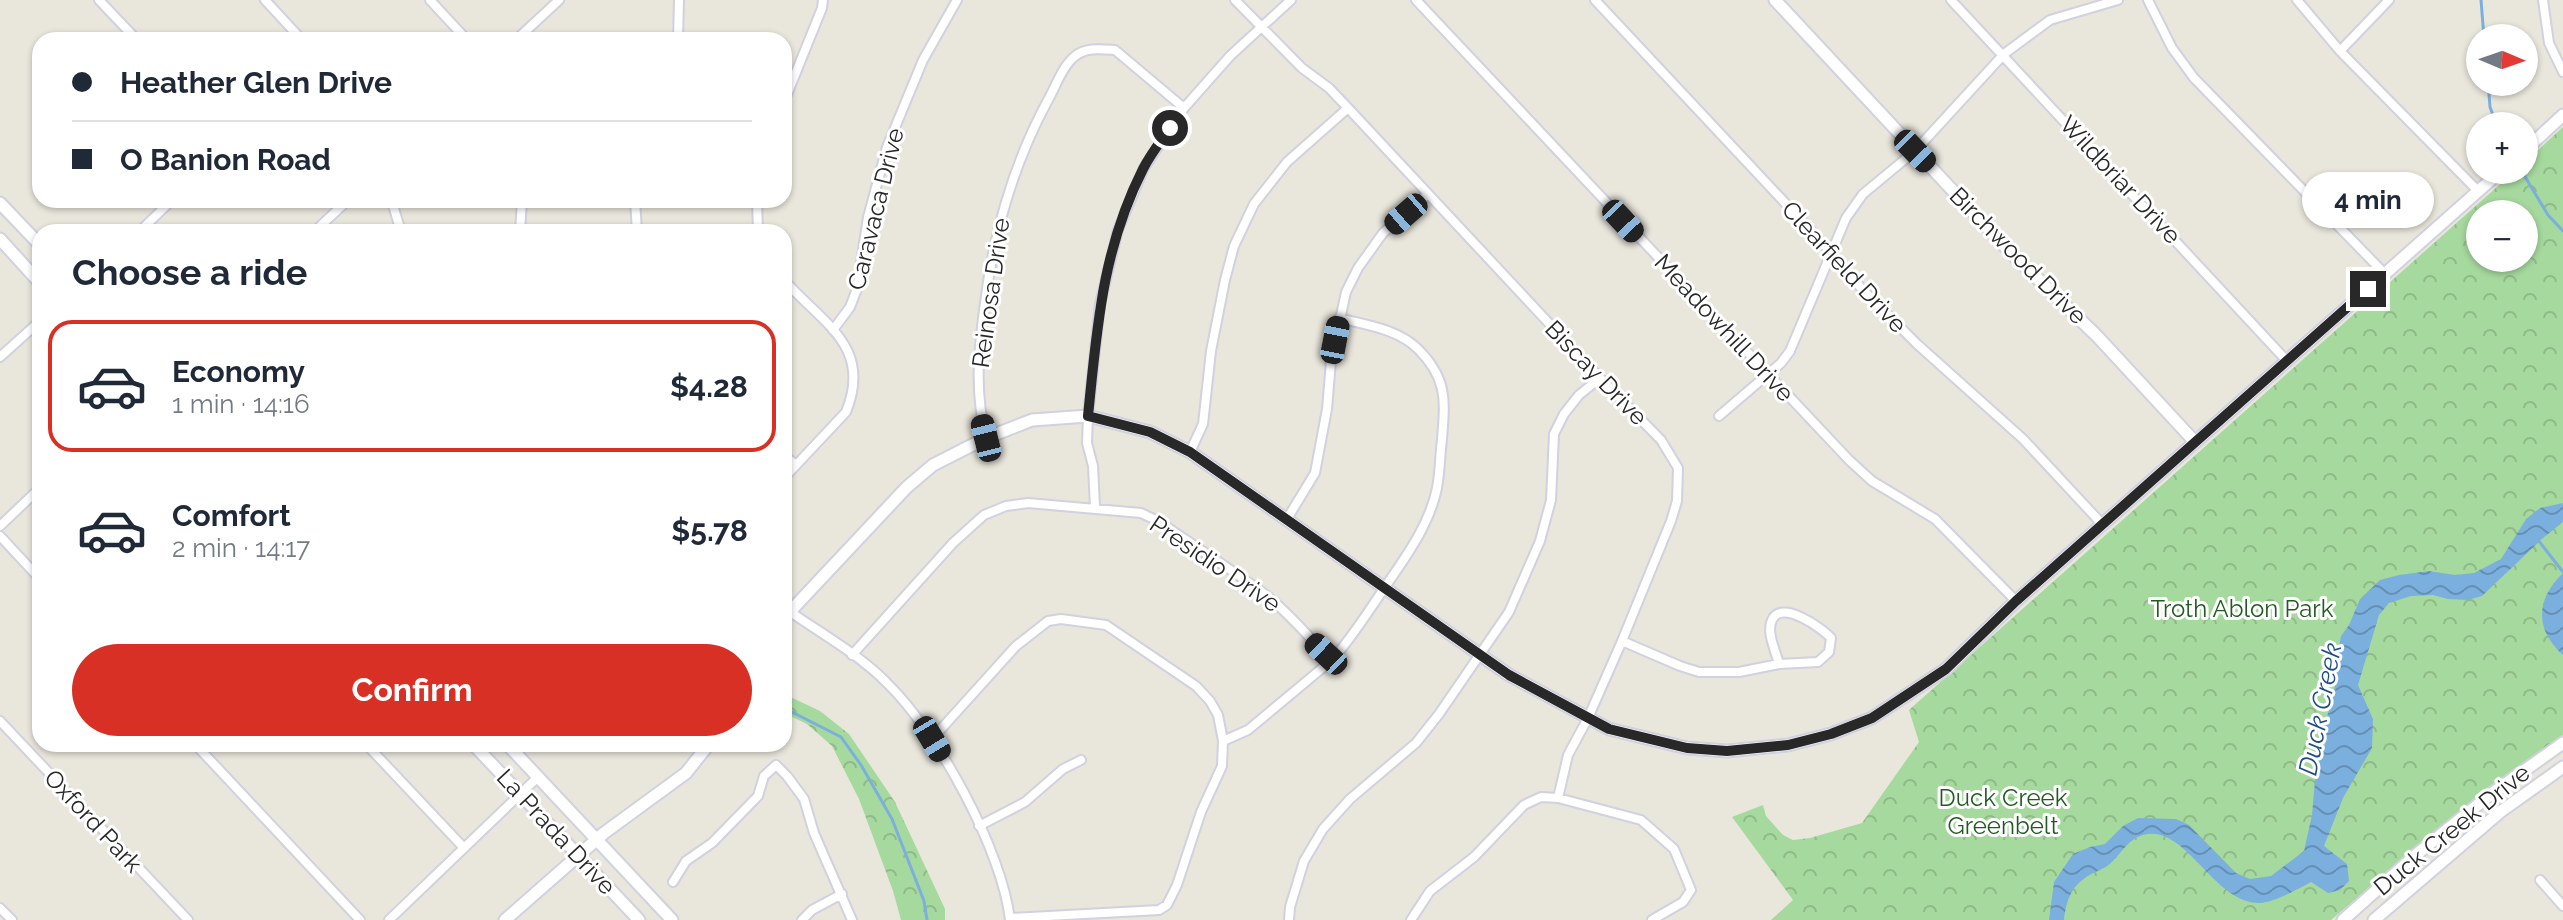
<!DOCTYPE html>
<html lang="en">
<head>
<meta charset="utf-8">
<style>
  body { margin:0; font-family:Raleway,sans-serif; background:#f6f6f7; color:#1f2937; height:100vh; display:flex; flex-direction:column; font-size:30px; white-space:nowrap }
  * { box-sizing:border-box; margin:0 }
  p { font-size:26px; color:#747a83 }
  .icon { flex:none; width:44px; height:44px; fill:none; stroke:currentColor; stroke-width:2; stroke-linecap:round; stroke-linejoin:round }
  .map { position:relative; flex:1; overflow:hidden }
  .side { position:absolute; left:32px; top:224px; width:760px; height:528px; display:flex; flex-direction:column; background:#fff; border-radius:24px; box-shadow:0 2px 6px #0004 }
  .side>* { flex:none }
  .banner { position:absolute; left:32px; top:32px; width:760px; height:176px; border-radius:24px; box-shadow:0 2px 6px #0004; display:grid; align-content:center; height:176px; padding:0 40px; background:#fff }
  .needle { width:52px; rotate:92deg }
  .buttons { position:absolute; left:2466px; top:24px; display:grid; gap:16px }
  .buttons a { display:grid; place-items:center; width:72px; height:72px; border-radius:50%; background:#fff; box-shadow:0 2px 6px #0004; font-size:40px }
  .end { position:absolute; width:36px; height:36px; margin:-18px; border:10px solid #282828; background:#fff; box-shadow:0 0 0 4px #fff }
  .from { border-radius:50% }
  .bubble { position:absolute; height:56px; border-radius:28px; background:#fff; box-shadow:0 2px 6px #0004; font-size:26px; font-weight:700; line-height:56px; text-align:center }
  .car { position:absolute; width:24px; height:48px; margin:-24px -12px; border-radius:10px; box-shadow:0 0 6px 2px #0007; background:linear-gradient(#222 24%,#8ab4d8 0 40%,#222 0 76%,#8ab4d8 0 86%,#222 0) }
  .banner b { display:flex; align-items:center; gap:28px; height:76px; font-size:30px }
  .banner b+b { border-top:2px solid #e0e1e3 }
  .banner i { width:20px; height:20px; background:#1f2937 }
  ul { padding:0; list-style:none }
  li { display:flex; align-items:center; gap:24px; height:132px; margin:0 16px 12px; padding:0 24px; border:4px solid transparent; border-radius:24px }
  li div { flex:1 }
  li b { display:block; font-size:30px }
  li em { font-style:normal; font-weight:700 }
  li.active { border-color:#d93025 }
  li>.icon { width:72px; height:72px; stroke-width:1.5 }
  h2 { padding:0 40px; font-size:36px; line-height:96px }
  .primary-button { display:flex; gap:16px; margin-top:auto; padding:16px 40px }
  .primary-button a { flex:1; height:92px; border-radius:48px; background:#d93025; color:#fff; font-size:32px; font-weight:700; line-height:92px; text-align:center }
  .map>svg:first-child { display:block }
  .forest { fill:url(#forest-crowns); fill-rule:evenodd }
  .water { fill:url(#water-waves) }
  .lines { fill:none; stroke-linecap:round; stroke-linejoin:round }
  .stream { stroke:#7bb0de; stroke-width:3 }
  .street-casing { stroke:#d1d1df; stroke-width:12 }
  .secondary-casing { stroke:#d1d1df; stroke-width:15 }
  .street { stroke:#fff; stroke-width:8 }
  .secondary { stroke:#fff; stroke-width:11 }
  .route { stroke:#282828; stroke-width:10 }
  .labels { text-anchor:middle; stroke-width:6; stroke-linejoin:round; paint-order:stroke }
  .street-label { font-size:24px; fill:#282828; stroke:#fff }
  .park-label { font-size:24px; fill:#225b22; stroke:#fff }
  .water-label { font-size:26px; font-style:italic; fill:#1e4d87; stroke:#fff }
</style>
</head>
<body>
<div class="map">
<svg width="2563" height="920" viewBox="0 0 2563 920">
  <defs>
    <pattern id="forest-crowns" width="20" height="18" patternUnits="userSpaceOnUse" patternTransform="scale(2)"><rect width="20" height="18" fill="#a6d99e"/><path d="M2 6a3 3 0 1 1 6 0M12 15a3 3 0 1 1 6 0" fill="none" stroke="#8fba88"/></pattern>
    <pattern id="water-waves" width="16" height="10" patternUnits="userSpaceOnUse" patternTransform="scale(2)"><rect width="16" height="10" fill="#7bb0de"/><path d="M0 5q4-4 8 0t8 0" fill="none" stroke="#658fb4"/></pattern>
  </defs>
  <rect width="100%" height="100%" fill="#e9e6dc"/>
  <path class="forest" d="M2563,127v608l-79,55 -153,130h-560l22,-20 -61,-83 31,-12 3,11 17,19 10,5 17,-2 52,-15 57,-81 -10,-32 607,-540h8v-7zM2480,214h44v44h-44z
    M784,694l36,17 29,23 46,68 50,107v11h-44l-8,-29 -34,-92 -27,-53 -25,-22 -23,-11z"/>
  <path class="water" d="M2563,503v19l-20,16 -61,58 -14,4 -20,-1 -15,-4 -22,1 -22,7 -10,12 -21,70 15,34 -1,29 -29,50 -19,48 23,18 2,17 -9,9 -12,3 -17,-11c-13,7 -36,20 -51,21 -47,1 -74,-80 -117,-68 -16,4 -24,23 -36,31 -7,5 -16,7 -22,12 -15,10 -19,25 -21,42h-15l5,-38 19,-28 17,-7 15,-3 18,-18 15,-8 38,1 13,6 47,48 14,6 21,-3 33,-25 8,-36 4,-47 9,-23v-20l11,-43 -1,-15 6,-31 8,-11 11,-26 20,-19 19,-5 30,-4 26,4 19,-2 27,-14 25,-40 14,-11z
    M2563,573v82c-29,-26 -27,-56 0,-82z"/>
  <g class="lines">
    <path class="stream" d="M2481,0l3,38
      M2488,82l2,25 7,19
      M2521,170l27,45 15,16
      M2538,540l25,32
      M784,708l57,29 20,28 31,54 32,82 3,19"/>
    <g class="street-casing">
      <path id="street" d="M99,0l38,40
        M265,0l37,40
        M430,0l37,40
        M1235,0l67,68 27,20 19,20 252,270 61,62 17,28 -1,33 -6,20 -49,120 -34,77 -20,37 -10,43
        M1416,0l433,460 23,21 63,38 81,82
        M1595,0l237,253 29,35 56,56 106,95 80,86
        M1951,0l336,361
        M2148,0l24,48 22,30 191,196
        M2297,0l43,51 138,140
        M2543,0l6,43 14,29
        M516,40l43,-40
        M678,40l1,-40
        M2340,51l49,-51
        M784,102l38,-94 1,-8
        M388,200l5,5 8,27
        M635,200l2,32
        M757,200l1,32
        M139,232l33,-32
        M314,232l34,-32
        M520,232l2,-32
        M784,280c38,43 89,66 62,132l-62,66
        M833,330l17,-23 7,-18 11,-72 19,-70 36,-87 34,-60
        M0,357l40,-36
        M1719,416l62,-53 9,-12 56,-133 17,-24 52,-43 89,-97 46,-34 68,-20
        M986,438c-11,-46 -8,-81 -2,-128 9,-75 28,-144 64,-210 8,-14 14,-33 26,-43 11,-10 27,-8 41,-7l69,58
        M1190,452l13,-28 8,-73 14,-71 9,-34 20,-42 33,-42 61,-54
        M784,455l12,10
        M1095,507l-2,-41 -6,-23 1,-27 12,-112 18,-74 26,-62 40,-60 46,-52 61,-56
        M1287,519l28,-46 12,-64 4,-48 15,-69 12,-24 25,-35 45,-39
        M0,526l40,-38
        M0,536l40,43
        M789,611c33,23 71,44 99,73 50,49 114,166 122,236
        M1622,641l58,25 19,6h40l40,-8 39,-2 11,-10 2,-14c-9,-10 -50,-39 -59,-18 -6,12 4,32 7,44
        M852,655l101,-112 31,-28 22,-9 22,-3 113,10 17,8c36,25 73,48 108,74 24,19 44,44 66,65
        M0,721l188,199
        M932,739l84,-93 32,-25 13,-2 45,6 90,61 14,15 8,14 5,26 -1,25 -21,46 -24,73 -10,20 -8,5 -149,8
        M1223,741l25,-11 84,-70c18,-20 32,-42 47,-64 22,-33 50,-68 58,-108 3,-16 3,-33 5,-49 3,-38 6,-60 -24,-90 -20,-20 -52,-24 -79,-31
        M195,744l165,176
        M366,744l98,104
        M979,826l46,-24 38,-33 18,-9
        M2540,880l23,26
        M673,882l13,-21 26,-18 46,-47 6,-20 12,-11 11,11 17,23 10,34 38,87
        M0,908l12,12
        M389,920l149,-143
        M802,920l10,-10 30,-16
        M1289,920l1,-13 14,-46 19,-32 27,-30 66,-56 23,-29 70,-102 31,-71 11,-41 3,-66 10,-20 15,-19 21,-17
        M1411,920l19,-29 44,-34 50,-52 17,-8 17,1 83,22 33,29 17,41 -8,12 -31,18"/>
    </g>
    <g class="secondary-casing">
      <path id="secondary" d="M1775,0l235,252 87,84 98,106
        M2524,151l39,-36
        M0,203l40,42
        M0,239l40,44
        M784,618l123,-131 26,-22 53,-27 46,-18 56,-4 62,16 40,20 319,223 100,54 78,19 40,3 61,-6 43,-11 41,-16 74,-49 70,-68 486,-431
        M473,744l166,176
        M507,744l165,176
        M505,920l99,-87 82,-60 23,-29
        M2343,920l74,-66 73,-59 73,-52
        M2374,920l126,-108 63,-45"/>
    </g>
    <use href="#street" class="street"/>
    <use href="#secondary" class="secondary"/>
  </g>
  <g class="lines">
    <path class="route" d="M1170,128c-9,13 -20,27 -27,41 -41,81 -46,159 -55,247l62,16 40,20 319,223 100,54 78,19 40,3 61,-6 43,-11 41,-16 74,-49 70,-68 352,-312"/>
  </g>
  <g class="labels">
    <g class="street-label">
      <text transform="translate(2120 180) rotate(47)" y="8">Wildbriar Drive</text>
      <text transform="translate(876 209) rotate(-76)" y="8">Caravaca Drive</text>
      <text transform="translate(2018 256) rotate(45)" y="8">Birchwood Drive</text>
      <text transform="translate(1844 267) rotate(47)" y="8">Clearfield Drive</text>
      <text transform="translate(991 293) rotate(-82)" y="8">Reinosa Drive</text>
      <text transform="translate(1724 328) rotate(47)" y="8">Meadowhill Drive</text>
      <text transform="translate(1596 373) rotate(46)" y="8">Biscay Drive</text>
      <text transform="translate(1215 564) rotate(34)" y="8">Presidio Drive</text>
      <text transform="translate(93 821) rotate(47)" y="8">Oxford Park</text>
      <text transform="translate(2452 830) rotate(-39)" y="8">Duck Creek Drive</text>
      <text transform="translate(556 832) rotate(47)" y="8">La Prada Drive</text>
    </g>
    <g class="park-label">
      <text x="2242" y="617">Troth Ablon Park</text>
      <text x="2003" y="806">Duck Creek<tspan x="2003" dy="28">Greenbelt</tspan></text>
    </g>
    <g class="water-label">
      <text transform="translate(2320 709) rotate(-79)" y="9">Duck Creek</text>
    </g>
  </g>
</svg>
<div class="buttons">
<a><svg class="needle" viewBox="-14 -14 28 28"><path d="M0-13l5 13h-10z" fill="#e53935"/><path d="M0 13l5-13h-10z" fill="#747a83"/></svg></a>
<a>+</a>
<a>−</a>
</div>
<i class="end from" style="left:1170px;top:128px"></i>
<i class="end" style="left:2368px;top:289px"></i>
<div class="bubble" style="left:2302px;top:172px;width:132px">4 min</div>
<i class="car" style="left:1915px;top:151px;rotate:136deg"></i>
<i class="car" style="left:1406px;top:214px;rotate:229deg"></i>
<i class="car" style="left:1623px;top:221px;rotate:137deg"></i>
<i class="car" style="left:1335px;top:340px;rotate:11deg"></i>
<i class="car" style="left:986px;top:438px;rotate:346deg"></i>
<i class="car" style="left:1326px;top:654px;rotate:313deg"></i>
<i class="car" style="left:932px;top:739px;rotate:149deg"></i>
<div class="banner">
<b><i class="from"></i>Heather Glen Drive</b>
<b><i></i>O Banion Road</b>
</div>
<section class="side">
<h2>Choose a ride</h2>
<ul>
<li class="active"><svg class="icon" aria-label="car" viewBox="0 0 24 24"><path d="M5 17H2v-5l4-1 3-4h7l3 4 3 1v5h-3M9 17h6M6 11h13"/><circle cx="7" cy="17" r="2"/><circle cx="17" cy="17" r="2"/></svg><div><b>Economy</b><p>1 min · 14:16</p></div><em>$4.28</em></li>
<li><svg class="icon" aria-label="car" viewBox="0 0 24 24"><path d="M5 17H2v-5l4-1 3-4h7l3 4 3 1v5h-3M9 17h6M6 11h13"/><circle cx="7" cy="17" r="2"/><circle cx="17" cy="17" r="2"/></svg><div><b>Comfort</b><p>2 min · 14:17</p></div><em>$5.78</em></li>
</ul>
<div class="primary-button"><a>Confirm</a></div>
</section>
</div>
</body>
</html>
